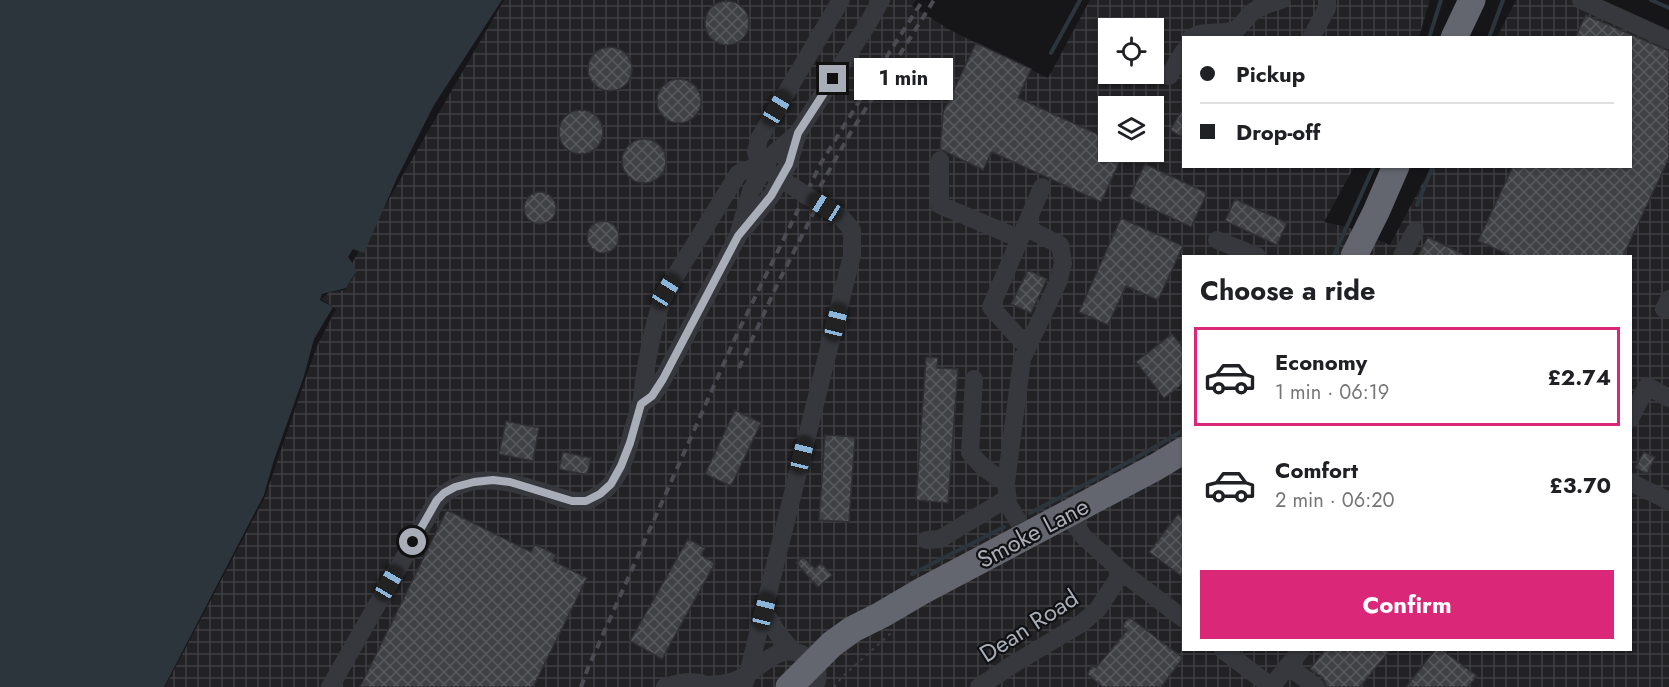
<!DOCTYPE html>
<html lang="en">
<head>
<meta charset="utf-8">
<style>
  body { margin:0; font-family:Jost,sans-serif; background:#f2f2f2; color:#202124; height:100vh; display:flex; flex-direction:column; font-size:22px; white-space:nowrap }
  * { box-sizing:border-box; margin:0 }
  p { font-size:20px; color:#757577 }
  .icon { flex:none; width:33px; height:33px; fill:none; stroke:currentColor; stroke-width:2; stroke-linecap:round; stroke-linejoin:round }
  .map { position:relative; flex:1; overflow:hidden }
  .details { position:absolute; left:1182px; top:255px; width:450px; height:396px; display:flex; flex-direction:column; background:#fff; border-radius:0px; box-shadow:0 2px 4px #0004 }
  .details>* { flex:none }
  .top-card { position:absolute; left:1182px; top:36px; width:450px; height:132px; border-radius:0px; box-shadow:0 2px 4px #0004; display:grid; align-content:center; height:132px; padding:0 18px; background:#fff }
  .controls { position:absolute; left:1098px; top:18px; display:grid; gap:12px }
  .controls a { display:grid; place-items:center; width:66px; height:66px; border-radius:0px; background:#fff; box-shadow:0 2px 4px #0004; font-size:30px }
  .end { position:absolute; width:27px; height:27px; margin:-14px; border:8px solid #a8adb8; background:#111; box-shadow:0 0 0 3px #111 }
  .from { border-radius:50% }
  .bubble { position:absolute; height:42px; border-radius:0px; background:#fff; box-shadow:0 2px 4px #0004; font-size:20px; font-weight:700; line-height:42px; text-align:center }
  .car { position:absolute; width:18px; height:36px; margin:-18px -9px; border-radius:8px; box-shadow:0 0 4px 2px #0007; background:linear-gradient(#222 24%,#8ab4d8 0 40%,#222 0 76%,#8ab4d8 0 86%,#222 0) }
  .top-card b { display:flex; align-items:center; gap:21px; height:57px; font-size:22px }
  .top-card b+b { border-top:2px solid #e0e0e0 }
  .top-card i { width:15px; height:15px; background:#202124 }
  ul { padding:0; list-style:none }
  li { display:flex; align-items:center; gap:18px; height:99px; margin:0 12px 9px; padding:0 6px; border:3px solid transparent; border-radius:0px }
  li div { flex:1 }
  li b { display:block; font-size:22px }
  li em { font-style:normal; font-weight:700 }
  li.on { border-color:#db2777 }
  li>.icon { width:54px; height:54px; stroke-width:1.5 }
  h2 { padding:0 18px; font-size:27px; line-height:72px }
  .action { display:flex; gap:12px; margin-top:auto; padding:12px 18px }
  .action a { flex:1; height:69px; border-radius:0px; background:#db2777; color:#fff; font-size:24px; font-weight:700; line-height:69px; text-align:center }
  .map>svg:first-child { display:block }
  .industrial { fill:url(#industrial-grid); fill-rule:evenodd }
  .water { fill:#2c353c }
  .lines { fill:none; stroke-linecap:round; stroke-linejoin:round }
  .stream { stroke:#2c353c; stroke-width:4 }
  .building { fill:url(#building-cross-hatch); stroke:#303034; stroke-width:1.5 }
  .path { stroke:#3d3f44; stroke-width:2; stroke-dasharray:3 4.5; stroke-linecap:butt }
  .minor { stroke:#37383d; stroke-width:18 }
  .highway { stroke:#63666e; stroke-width:27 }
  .rail { stroke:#4a4c52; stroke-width:4; stroke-dasharray:8 6; stroke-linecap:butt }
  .minor-bridge { stroke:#37383d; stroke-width:18 }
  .route { stroke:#a8adb8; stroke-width:8 }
  .labels { text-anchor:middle; stroke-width:4.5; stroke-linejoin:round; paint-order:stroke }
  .street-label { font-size:24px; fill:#a8adb8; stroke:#111113 }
</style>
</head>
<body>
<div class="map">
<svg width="1669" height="687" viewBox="0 0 1669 687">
  <defs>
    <pattern id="industrial-grid" width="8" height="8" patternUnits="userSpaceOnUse" patternTransform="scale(1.5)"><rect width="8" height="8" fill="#222225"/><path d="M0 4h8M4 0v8" fill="none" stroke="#3f3f43"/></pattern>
    <pattern id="building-cross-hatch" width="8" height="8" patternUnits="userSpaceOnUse" patternTransform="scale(1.5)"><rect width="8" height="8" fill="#404145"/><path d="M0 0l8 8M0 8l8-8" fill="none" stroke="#595a5e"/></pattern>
  </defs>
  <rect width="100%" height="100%" fill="#161618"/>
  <path class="industrial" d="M504,0h412l-4,6 38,24 98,48 42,-78h340l-11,37 -235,1v128l170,1 -30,55 23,5 43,18 41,-78 199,-1v-128l-133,-1 19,-37h78l75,35v652h-1504l100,-190 51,-149 20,-39 -15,-10 9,-7 15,-2 10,-15 -7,-5zM1108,28h46v46h-46zM1108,106h46v46h-46zM1184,256h446v394h-446z"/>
  <path class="water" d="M0,0h502l-68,105 -36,71 -34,77 -11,-4 -5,8 6,8 2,7 -10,16 -24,6 -2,6 13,7 -19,32 -10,37 -30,84 -10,35 -100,192h-164z"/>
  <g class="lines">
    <path class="stream" d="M1651,0l18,8
      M1429,38l12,-38
      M1489,38l14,-38
      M1051,53l29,-53
      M1417,205l16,-39
      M1334,255l40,-89
      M1030,513l102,-53 52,-30
      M912,574l92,-47"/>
  </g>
  <path class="building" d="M705 23a22 22 0 1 1 44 0a22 22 0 1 1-44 0Z
    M1586,15l83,36v107l-46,98h-111l-34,-15 35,-75h117v-128h-55z
    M976,43l55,26 -13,29 90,41v13h16l-23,50 -109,-50 -9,18 -43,-21 3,-36z
    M588 69a22 22 0 1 1 44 0a22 22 0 1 1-44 0Z
    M657 101a22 22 0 1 1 44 0a22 22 0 1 1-44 0Z
    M1184,107v31l-14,-8z
    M559 132a22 22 0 1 1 44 0a22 22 0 1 1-44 0Z
    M622 161a22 22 0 1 1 44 0a22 22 0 1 1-44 0Z
    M1145,164l62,29 -16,34 -62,-29z
    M524 208a16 16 0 1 1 32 0a16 16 0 1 1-32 0Z
    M1235,199l52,24 -10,22 -52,-24z
    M1121,218l62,28 -25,54 -32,-14 -18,39 -29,-13z
    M587 237a16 16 0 1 1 32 0a16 16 0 1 1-32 0Z
    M1428,237l38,19h-48z
    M1028,270l19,9 -16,34 -20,-9z
    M1172,334l12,14v35l-20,15 -28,-36z
    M926,357l12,1 -1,10 21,1 -10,134 -32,-3z
    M735,410l26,13 -30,63 -26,-12z
    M506,421l33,7 -6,33 -34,-7z
    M825,435l30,2 -6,85 -30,-2z
    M563,452l28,6 -4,17 -28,-6z
    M1644,452l11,5 -8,17 -12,-6z
    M447,510l84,42 4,-8 21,11 -3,6 34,17 -54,109h-173z
    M1178,514l6,4v60l-35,-26z
    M688,539l17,9 -4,7 14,8 -53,96 -32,-18z
    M803,557l12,12 6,-6 11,12 -14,12 -22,-24z
    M1129,617l54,41 -22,29h-58l-16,-13 6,-9 3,3 31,-38 -5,-4z
    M1325,650h65l-30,37h-33l-4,-9 -13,-9z
    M1435,650h7l35,26 -9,11h-62z"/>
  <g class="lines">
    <path class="path" d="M834,687l8,-10 50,-45"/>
    <path class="minor" d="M1581,0l88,40
      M1191,38c13,-9 29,-3 43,-8 9,-3 12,-14 20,-19 8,-6 19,-8 27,-11
      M1311,38l16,-30v-8
      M1169,76l15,-25
      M940,160v45l80,34
      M1025,227l35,18 3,18 -4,17 -37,79 -16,124 2,21 19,32
      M743,230l28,-34 18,-33 9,-30
      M1217,240l40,16
      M1402,256l13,-25
      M1664,309l5,-10
      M1027,347l-36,-40 51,-120
      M974,379l-4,74 14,15 22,15
      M641,404l11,-8 11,-17 75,-143 13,-45 19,-34 28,-24 69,-108 14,-25
      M1630,419l17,-33 22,12
      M1630,482l39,19
      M1067,515l17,22 38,35 62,47
      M927,540l13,-1 68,-41
      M764,611l14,23 16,18
      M1223,650l49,37
      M1288,666l13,-16
      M707,685c11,-1 22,-1 32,-6 22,-10 40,-40 68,-22 9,6 12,13 10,24
      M330,687l107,-187c33,-33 78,-17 116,-5 11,4 25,9 36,5 8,-4 16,-9 22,-16 12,-15 18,-37 22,-55 3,-9 6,-18 8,-26 2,-8 2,-16 3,-23 4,-26 11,-65 22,-89l72,-117 5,-3 17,-5 -4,-14 3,-13 82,-139
      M665,687c16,-6 31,-8 46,0
      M743,687l5,-13 104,-419v-25l-11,-13
      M979,687l36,-24 67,-40 16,-14 24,-37
      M1271,687l17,-21 28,21"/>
    <path class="highway" d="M1454,38l18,-38
      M1354,256l22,-44 20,-46
      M789,687l43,-43 21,-15 28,-14 41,-24 234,-124 28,-17"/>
    <path class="rail" d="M813,199l38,-67 83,-132
      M739,368l38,-83 47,-93
      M581,687l7,-19 149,-334 84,-171 68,-110 34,-53"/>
    <path class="minor-bridge" d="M760,166l81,51"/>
  </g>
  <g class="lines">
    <path class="route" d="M413,542l24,-42 7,-7 11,-6 19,-5 19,-2 17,2 62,19h14l14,-7 11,-10 10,-18 9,-23 11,-39 11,-8 11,-17 75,-143 33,-40 18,-32 9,-31 35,-54"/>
  </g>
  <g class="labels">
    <g class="street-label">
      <text transform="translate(1033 533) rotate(-28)" y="8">Smoke Lane</text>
      <text transform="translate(1029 626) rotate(-33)" y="8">Dean Road</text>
    </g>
  </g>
</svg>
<div class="controls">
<a><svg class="icon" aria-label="locate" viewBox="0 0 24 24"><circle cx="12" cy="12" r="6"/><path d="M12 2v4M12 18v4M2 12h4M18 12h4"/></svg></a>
<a><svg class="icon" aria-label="layers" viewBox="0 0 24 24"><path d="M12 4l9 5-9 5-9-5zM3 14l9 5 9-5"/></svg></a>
</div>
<i class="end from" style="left:413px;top:542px"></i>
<i class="end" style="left:833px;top:79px"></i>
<div class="bubble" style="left:854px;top:58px;width:99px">1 min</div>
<i class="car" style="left:777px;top:108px;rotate:31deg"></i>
<i class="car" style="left:825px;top:207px;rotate:302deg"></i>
<i class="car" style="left:666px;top:291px;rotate:32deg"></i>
<i class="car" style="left:836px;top:322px;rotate:14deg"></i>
<i class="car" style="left:802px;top:455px;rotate:14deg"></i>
<i class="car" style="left:389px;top:583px;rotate:30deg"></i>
<i class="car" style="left:764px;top:611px;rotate:14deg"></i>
<div class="top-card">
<b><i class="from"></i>Pickup</b>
<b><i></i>Drop-off</b>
</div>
<section class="details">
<h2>Choose a ride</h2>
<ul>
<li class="on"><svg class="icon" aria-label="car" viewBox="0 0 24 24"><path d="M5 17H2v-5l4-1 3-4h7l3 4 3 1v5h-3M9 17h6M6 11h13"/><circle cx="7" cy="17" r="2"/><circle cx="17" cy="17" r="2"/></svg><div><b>Economy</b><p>1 min · 06:19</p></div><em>£2.74</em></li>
<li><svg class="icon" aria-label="car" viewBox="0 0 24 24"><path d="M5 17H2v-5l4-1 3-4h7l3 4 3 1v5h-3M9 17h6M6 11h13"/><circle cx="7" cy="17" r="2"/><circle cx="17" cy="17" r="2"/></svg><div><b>Comfort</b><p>2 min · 06:20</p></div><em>£3.70</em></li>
</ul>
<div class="action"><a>Confirm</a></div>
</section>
</div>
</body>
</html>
